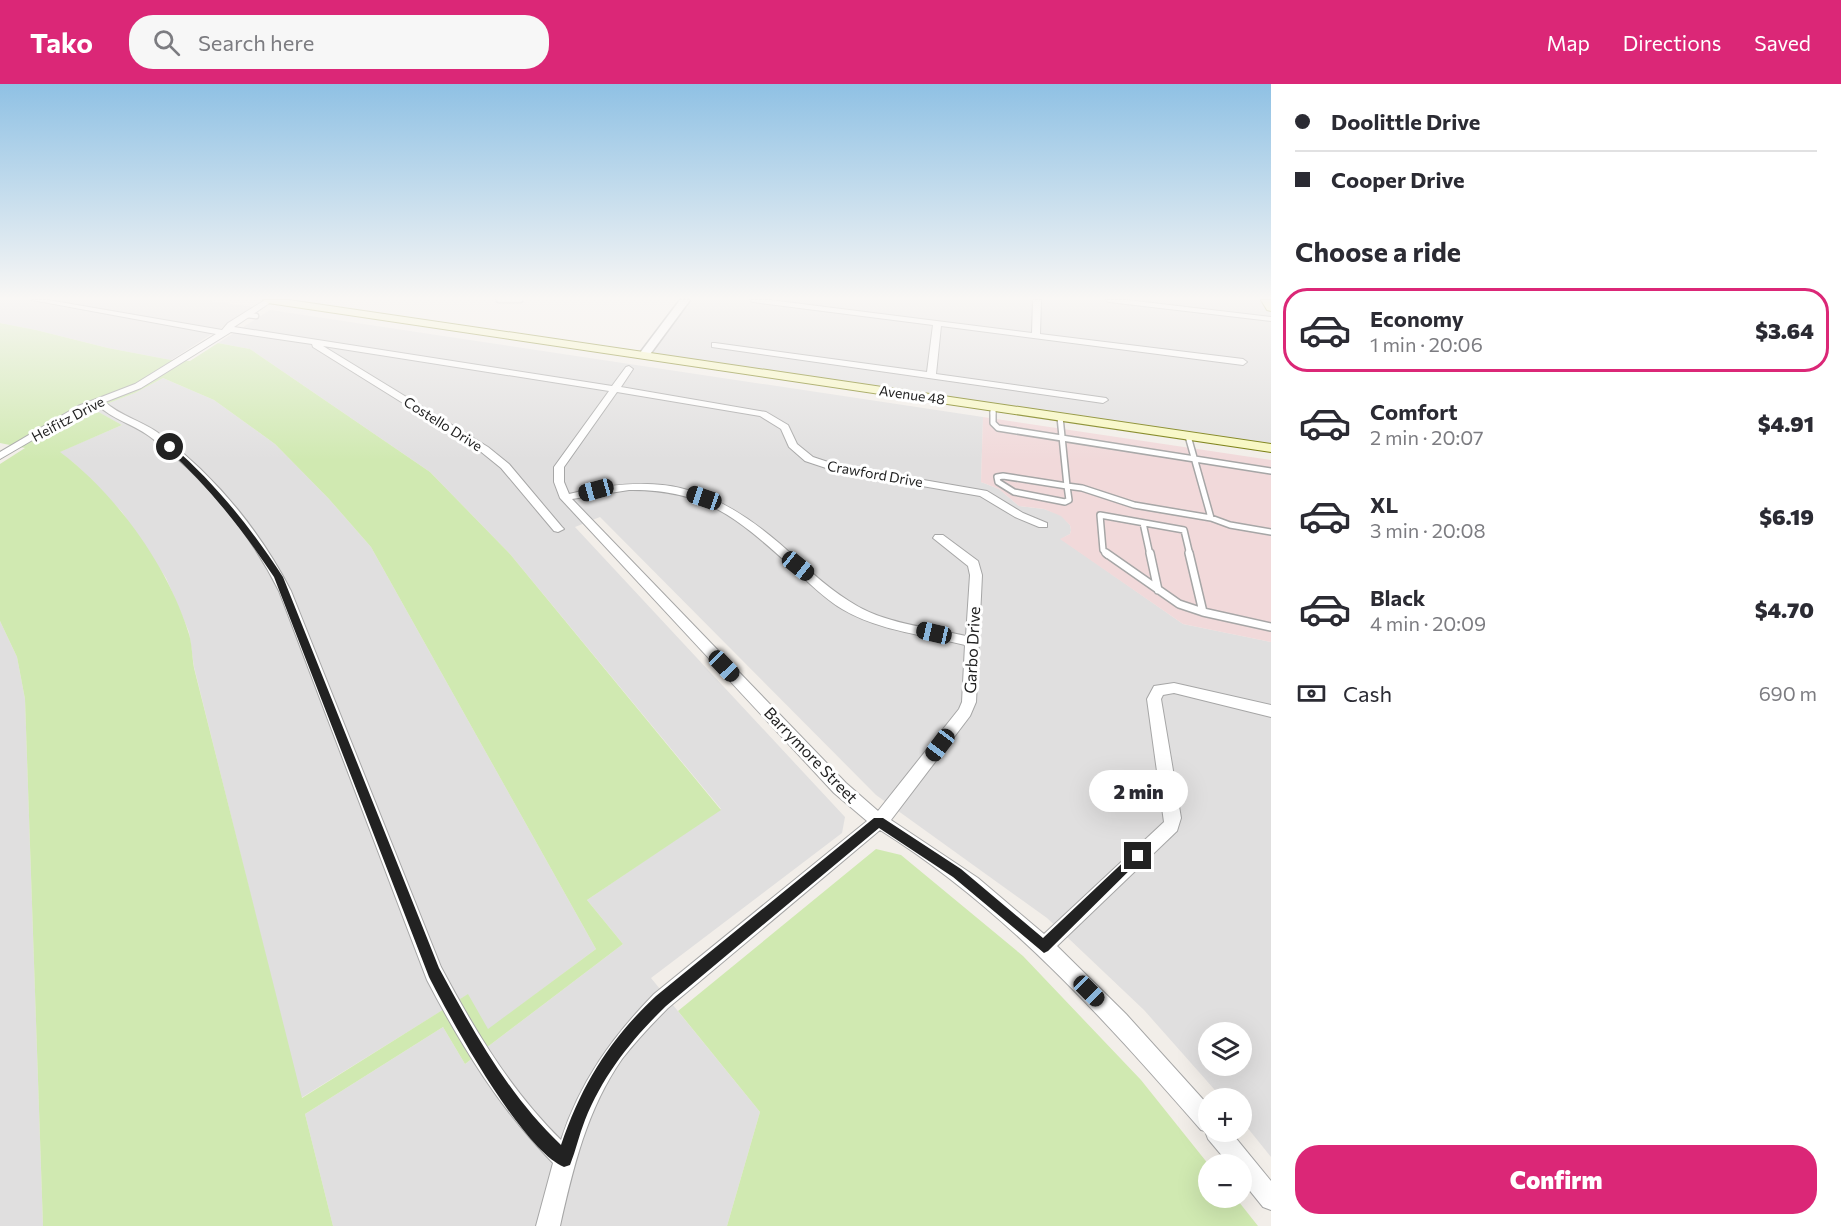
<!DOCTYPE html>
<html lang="en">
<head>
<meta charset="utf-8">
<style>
  body { margin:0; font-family:Commissioner,sans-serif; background:#f7f7f7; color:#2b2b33; height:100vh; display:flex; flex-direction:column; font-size:22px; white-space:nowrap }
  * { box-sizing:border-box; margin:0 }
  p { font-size:20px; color:#7c7c81 }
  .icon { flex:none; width:33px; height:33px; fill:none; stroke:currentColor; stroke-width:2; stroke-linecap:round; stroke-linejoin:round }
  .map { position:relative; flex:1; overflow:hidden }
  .side { display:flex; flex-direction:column; background:#fff; width:570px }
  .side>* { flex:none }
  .top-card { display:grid; align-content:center; height:132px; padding:0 24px; background:#fff }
  .tools { position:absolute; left:1198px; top:938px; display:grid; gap:12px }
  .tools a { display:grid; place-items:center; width:54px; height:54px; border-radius:50%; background:#fff; box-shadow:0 6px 24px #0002; font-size:30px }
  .end { position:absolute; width:27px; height:27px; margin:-14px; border:8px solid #222; background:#fff; box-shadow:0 0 0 3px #fff }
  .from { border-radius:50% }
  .bubble { position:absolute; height:42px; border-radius:21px; background:#fff; box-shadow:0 6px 24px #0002; font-size:20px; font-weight:800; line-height:42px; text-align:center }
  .car { position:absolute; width:18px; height:36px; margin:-18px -9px; border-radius:8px; box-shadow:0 0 4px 2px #0007; background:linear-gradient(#222 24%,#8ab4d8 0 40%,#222 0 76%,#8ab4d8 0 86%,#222 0) }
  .top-card b { display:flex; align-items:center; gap:21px; height:57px; font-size:22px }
  .top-card b+b { border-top:2px solid #e1e1e2 }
  .top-card i { width:15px; height:15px; background:#2b2b33 }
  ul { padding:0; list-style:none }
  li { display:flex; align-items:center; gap:18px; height:84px; margin:0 12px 9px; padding:0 12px; border:3px solid transparent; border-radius:24px }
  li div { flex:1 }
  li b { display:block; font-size:22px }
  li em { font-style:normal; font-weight:800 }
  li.active { border-color:#db2777 }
  li>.icon { width:54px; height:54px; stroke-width:1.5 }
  h2 { padding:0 24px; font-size:27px; line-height:72px }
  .pay { display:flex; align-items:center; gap:15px; height:66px; padding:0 24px; font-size:22px }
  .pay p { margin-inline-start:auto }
  .button { display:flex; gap:12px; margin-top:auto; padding:12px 24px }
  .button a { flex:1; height:69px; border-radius:24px; background:#db2777; color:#fff; font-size:24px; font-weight:800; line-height:69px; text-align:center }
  header { display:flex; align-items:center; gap:36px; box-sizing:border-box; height:84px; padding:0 30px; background:#db2777; color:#fff }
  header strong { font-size:28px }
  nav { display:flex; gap:33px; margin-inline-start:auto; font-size:21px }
  .search { width:420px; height:54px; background:#f7f7f7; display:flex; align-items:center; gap:15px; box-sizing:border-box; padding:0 21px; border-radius:24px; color:#7c7c81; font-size:22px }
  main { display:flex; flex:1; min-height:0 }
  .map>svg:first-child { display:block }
  .residential { fill:#e0dfdf; fill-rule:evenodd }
  .commercial { fill:#f1d9da }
  .grass { fill:#d0e9b1; fill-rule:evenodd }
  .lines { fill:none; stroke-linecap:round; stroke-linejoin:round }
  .service-far2-casing { stroke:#a6a6a6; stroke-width:7 }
  .service-far1-casing { stroke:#a6a6a6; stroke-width:8 }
  .service-casing { stroke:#a6a6a6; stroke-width:10 }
  .minor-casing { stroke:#a6a6a6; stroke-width:2 }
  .tertiary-casing { stroke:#a6a6a6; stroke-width:3 }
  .secondary-casing { stroke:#747908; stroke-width:2 }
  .service-far2 { stroke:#fff; stroke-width:4.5 }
  .service-far1 { stroke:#fff; stroke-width:5 }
  .service { stroke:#fff; stroke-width:7 }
  .minor { fill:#fff; fill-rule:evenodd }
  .tertiary { fill:#fff; fill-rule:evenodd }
  .secondary { fill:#f8f8c0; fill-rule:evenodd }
  .route { fill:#222 }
  .labels { text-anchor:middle; stroke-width:6; stroke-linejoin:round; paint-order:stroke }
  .far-street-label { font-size:14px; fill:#222; stroke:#fff }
  .street-label { font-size:16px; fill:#222; stroke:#fff }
</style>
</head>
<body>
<header>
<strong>Tako</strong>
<div class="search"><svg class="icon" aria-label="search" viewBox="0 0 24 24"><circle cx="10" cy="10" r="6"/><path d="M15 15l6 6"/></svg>Search here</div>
<nav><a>Map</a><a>Directions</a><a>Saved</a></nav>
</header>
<main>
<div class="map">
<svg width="1271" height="1142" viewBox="0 0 1271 1142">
  <rect width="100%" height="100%" fill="#f2eee9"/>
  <path class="residential" d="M0,216h204l50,7 -83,53 -63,-12 -72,-18 -36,-7z
    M687,216h584v148l-627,-93z
    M270,226l713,107 -2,65 18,7 20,17 25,3 17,6 9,10 1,5 -1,4 -9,5 122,85 88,18v515l-29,-36v-23h-20l-78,-88 -97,-92 -171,-123 -276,-278 -25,10 270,290 -3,16 -191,145 109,134 -33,114h-394l-28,-112 138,-87 22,37 158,-120 -36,-44 134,-91 -211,-255 -80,-82 -180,-123 -32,-6zM1209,948h33v33h-33z
    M163,294l51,22 61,44 54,55 42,48 225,402 -108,81 -21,-35 -166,103 -107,-431 -5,-35 -23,-54 -44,-66 -47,-48 -16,-12 63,-27 -30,-16 43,-16z
    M0,537l17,36 8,42 18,527h-43z"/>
  <path class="commercial" d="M983,333l288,43v182l-88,-18 -123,-85 10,-5 1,-4 -1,-5 -9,-9 -17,-7 -25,-3 -20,-17 -18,-7z"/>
  <path class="grass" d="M0,239l36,7 72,18 63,12 19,1 28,-18 32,6 180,123 80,82 211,256 -134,90 36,44 -158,120 -22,-37 -138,87 28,112h-290l-18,-527 -8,-42 -17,-36v-157l25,-16 -25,-5zM163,294l51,22 61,44 54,55 42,48 225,402 -108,80 -20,-35 -166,104 -108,-430c-2,-12 -2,-26 -6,-37 -21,-66 -72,-137 -128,-179l62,-27 -29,-16 42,-16z
    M876,765l25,6 122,101 118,124 68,85v32h26l23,29h-531l33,-114 -82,-101z"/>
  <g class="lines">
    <g class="service-far2-casing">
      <path id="service-far2" d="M499,216h21
        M247,231l9,1
        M993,323v7"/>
    </g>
    <g class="service-far1-casing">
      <path id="service-far1" d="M993,328v11l5,5 273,43
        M1060,333l7,69
        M1188,352l23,82
        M1003,392l64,10 2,14 -4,2 -51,-10 -16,-10 -1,-5z
        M1067,402l15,2 52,17 77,13 19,7 41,7
        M1143,439l7,32
        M1107,471l-4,-5 -3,-35 84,15 6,25"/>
    </g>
    <g class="service-casing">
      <path id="service" d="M1106,469l73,51 24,8
        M1150,469l8,37
        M1189,469l14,59
        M1203,528l68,15"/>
    </g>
    <g class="minor-casing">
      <path id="minor" d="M32,216h16l174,30 6,-7 37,-23h9l-40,27 378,59 14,-19 3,-1 4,3 -12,18 145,25 22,13 9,19 16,13 24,8 150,26 36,22 24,10v4h-8l-24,-10 -35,-21 -145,-25 -30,-10 -16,-14 -8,-18 -21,-13 -143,-24 -53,75v15l5,12c88,-22 141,-10 210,49 23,20 44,42 70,58 34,23 79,26 117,35l4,-61 -2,-9 -35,-28 2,-3h8l35,26 4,14 -6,127 -6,14 -79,104 87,58 66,56 120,-112 -17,-123 7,-13 20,-3 97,22v12l-97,-24 -11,2 -2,4 20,119 -4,13 -120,115 69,68 83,92v25h21l41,50v29l-8,-3 -21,-26v-17h-13l-21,-25 -3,-8 -4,-1c-97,-111 -195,-221 -321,-300l-212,178c-16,16 -32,33 -46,51 -35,50 -49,109 -62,167h-24l17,-63c-53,-54 -91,-116 -126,-183l-148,-389c-30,-60 -75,-115 -130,-155 -16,-12 -38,-17 -51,-31l-14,5 -84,49v-7l78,-46 57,-22 81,-50zM231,248l81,12 1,3 167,104 21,17 53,63 4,1 6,-3 -2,-2 -53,-63 -21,-17 -165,-101 286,45 -55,76v15l6,16 274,295 33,28 -213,173c-42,43 -74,88 -93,146 -51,-50 -87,-111 -120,-173l-150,-376c-32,-62 -78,-117 -134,-159 -16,-11 -38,-17 -52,-30l36,-14zM629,406c77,-1 109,29 164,78 15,14 31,30 49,41 37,22 83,26 123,36l-3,57 -3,7 -81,102 -32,-28 -274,-284z
        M749,216h21l262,33 1,-33h8l-1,34 203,25 4,3 -4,3 -302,-39 -5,48 170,24 2,2 -5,3 -391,-56v-4h3l212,29 6,-47 -180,-23z
        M1105,216h22l144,17v4l-162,-19z"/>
    </g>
    <g class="tertiary-casing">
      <path id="tertiary" d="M680,216h10l-42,57h-8v-4z"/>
    </g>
    <g class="secondary-casing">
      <path id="secondary" d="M263,216h26l982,144v8l-1003,-149z
        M1261,216h10v11l-4,-1z"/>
    </g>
    <use href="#service-far2" class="service-far2"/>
    <use href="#service-far1" class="service-far1"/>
    <use href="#service" class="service"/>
    <use href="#minor" class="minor"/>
    <use href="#tertiary" class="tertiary"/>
    <use href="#secondary" class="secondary"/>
  </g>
  <linearGradient id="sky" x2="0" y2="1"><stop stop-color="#8fc1e4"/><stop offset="0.57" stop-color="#f9f7f5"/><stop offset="1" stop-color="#f9f7f5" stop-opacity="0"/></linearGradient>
  <rect width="1271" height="376" fill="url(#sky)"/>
  <path class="route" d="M167,362h5c44,38 79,82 111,131l156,391c34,63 70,128 122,177 21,-61 48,-105 95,-149l218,-178h9l78,51 82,69 91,-86h9l1,4 -96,95 -4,2 -91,-76 -74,-49 -213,178c-34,33 -63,69 -81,114 -6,15 -9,30 -15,45l-6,2c-42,-17 -113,-147 -135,-190l-155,-400c-31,-47 -65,-90 -107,-128z"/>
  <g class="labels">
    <g class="far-street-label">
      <text transform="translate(912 311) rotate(8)" y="5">Avenue 48</text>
      <text transform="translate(68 335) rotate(-28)" y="5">Heifitz Drive</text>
      <text transform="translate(443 340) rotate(32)" y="5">Costello Drive</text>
      <text transform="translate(875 390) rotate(10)" y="5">Crawford Drive</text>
    </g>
    <g class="street-label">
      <text transform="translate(972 566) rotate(-87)" y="6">Garbo Drive</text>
      <text transform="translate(811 671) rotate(46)" y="6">Barrymore Street</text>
    </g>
  </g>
</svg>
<div class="tools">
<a><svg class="icon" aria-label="layers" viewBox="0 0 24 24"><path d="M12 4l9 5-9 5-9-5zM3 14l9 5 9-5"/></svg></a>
<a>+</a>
<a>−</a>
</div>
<i class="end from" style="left:170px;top:363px"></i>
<i class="end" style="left:1138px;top:772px"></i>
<div class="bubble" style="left:1089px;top:686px;width:99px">2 min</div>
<i class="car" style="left:596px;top:406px;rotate:255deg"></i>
<i class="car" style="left:704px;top:414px;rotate:289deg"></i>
<i class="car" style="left:798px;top:482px;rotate:129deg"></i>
<i class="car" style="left:934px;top:549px;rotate:283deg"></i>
<i class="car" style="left:724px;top:582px;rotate:136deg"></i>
<i class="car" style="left:940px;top:661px;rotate:217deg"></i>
<i class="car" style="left:1089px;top:907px;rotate:135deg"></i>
</div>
<section class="side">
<div class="top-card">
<b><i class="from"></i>Doolittle Drive</b>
<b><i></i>Cooper Drive</b>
</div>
<h2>Choose a ride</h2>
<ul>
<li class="active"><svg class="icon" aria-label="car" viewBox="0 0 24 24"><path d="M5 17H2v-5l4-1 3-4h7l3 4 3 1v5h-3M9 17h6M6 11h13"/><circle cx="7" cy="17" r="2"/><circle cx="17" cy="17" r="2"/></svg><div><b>Economy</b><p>1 min · 20:06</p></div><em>$3.64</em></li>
<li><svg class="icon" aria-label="car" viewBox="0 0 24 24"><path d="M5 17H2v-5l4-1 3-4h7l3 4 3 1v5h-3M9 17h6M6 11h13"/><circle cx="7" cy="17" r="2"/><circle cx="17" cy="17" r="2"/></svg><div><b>Comfort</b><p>2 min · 20:07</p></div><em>$4.91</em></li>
<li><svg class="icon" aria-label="car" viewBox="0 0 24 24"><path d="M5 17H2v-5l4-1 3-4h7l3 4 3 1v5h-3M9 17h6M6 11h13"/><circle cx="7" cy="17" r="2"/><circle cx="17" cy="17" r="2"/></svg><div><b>XL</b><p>3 min · 20:08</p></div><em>$6.19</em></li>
<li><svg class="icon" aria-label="car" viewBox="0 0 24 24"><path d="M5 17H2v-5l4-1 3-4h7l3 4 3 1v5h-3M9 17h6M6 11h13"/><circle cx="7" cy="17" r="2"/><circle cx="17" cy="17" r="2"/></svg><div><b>Black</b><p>4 min · 20:09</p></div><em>$4.70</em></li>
</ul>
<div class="pay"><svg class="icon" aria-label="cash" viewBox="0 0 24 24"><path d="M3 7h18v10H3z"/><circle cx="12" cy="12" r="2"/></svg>Cash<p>690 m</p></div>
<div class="button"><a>Confirm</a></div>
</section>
</main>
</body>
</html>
